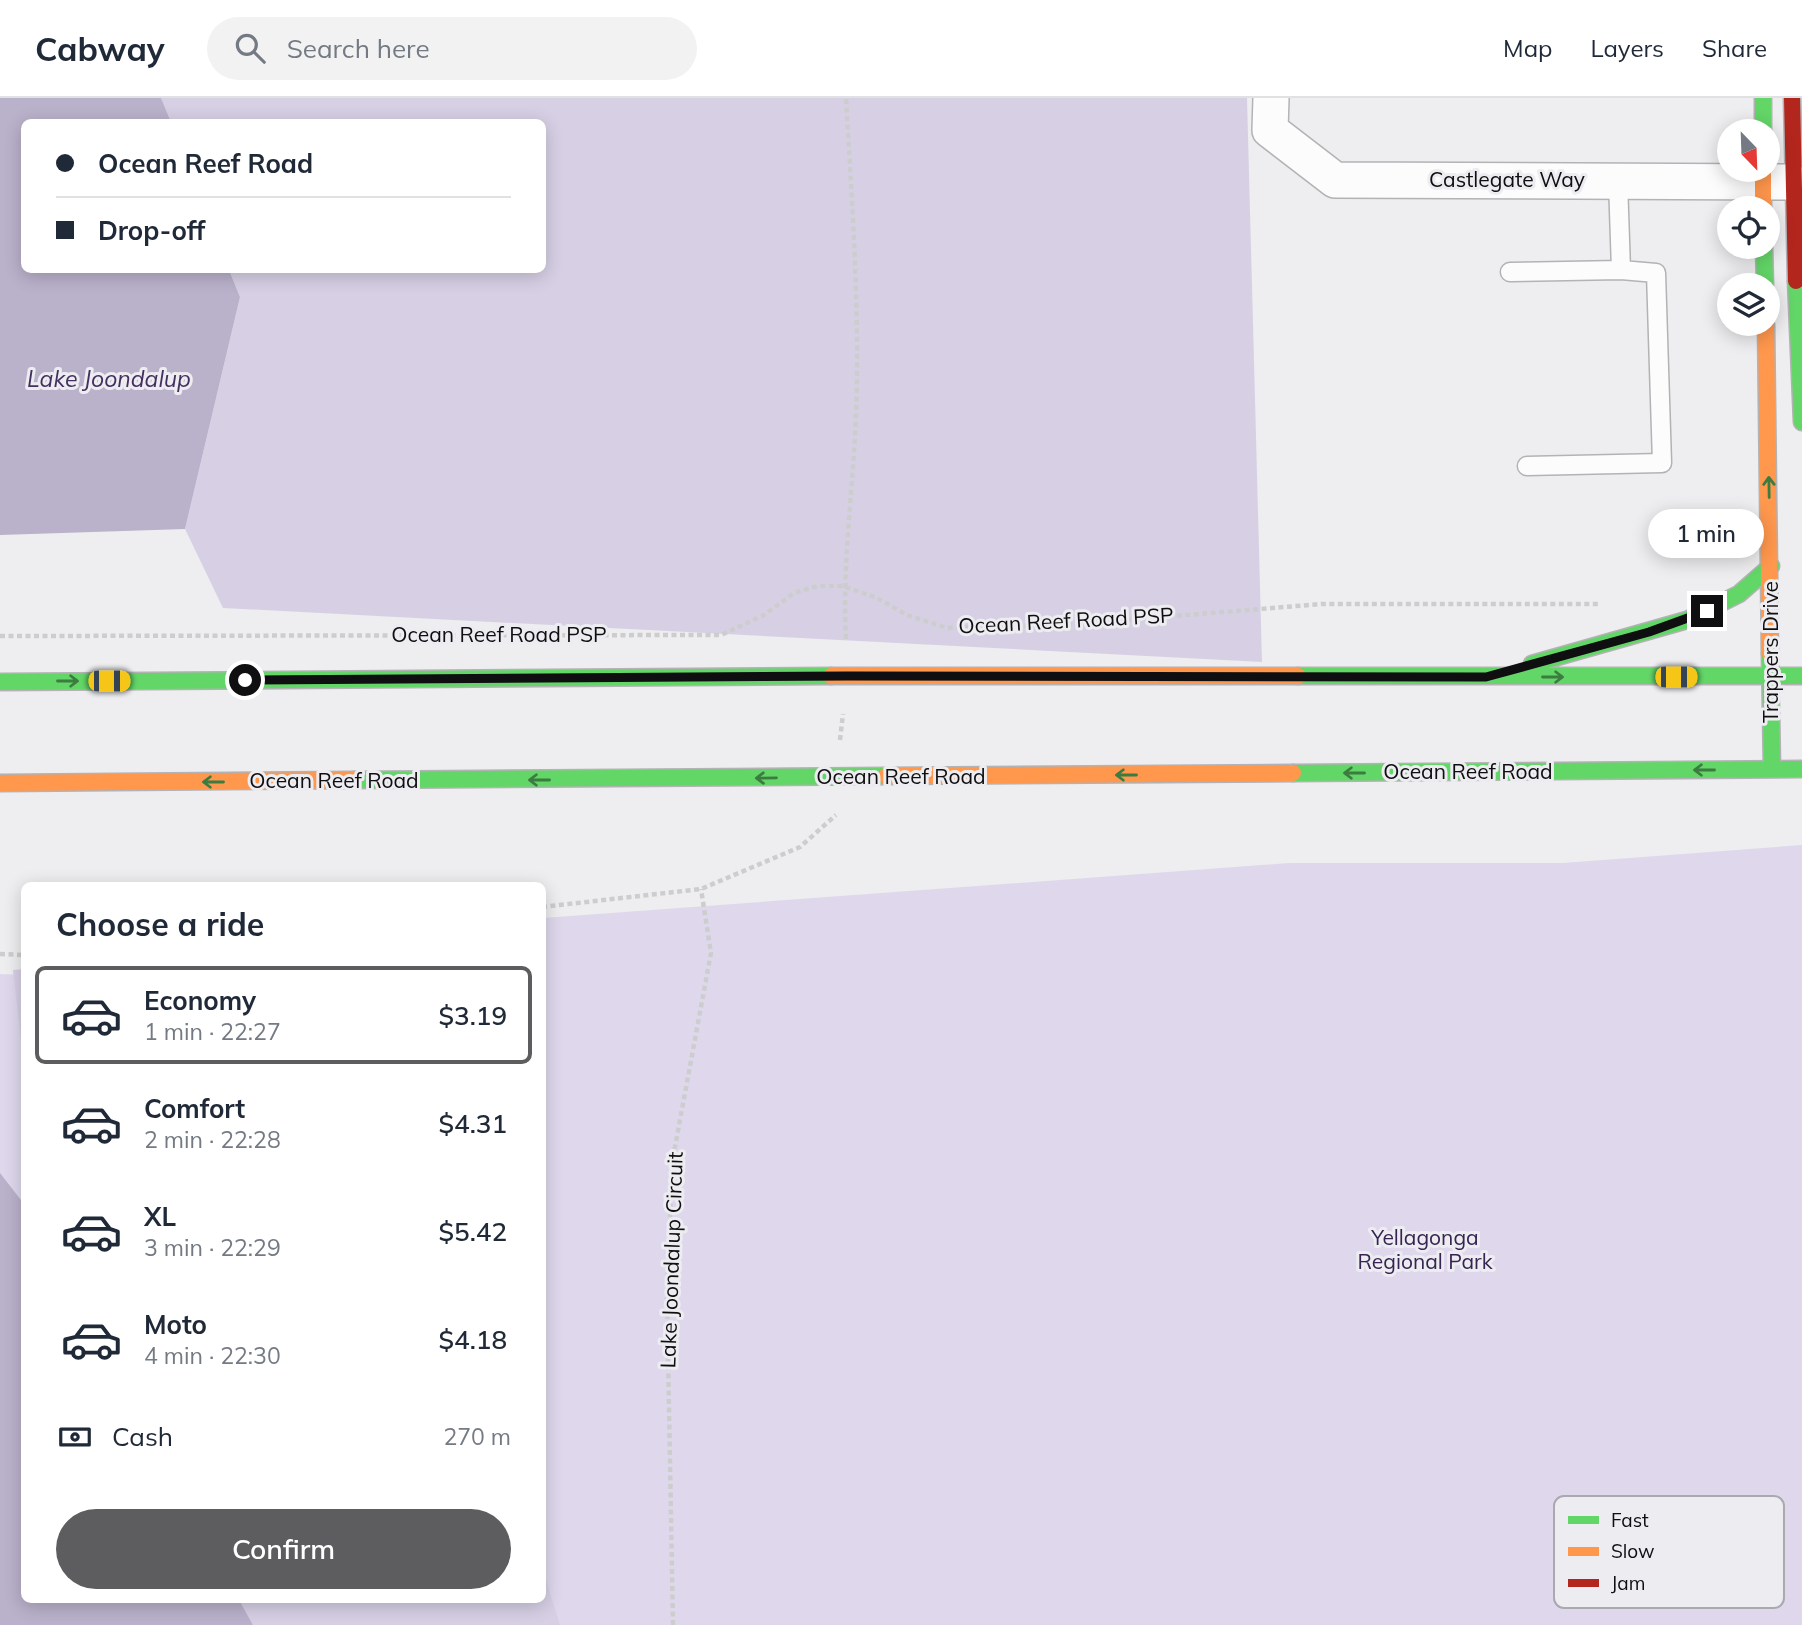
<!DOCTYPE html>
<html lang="en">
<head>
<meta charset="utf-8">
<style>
  body { margin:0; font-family:Mulish,sans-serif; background:#f2f2f3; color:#1f2937; height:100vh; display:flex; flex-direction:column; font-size:26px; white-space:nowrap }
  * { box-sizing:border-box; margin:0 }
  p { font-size:23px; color:#747a83 }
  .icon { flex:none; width:38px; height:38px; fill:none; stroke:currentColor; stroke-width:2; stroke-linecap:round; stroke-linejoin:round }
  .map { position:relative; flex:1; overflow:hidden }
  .side { position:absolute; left:21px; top:784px; width:525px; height:721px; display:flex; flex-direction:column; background:#fff; border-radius:10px; box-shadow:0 4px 18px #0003 }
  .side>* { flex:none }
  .top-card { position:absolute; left:21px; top:21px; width:525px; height:154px; border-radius:10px; box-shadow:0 4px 18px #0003; display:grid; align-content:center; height:154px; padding:0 35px; background:#fff }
  .needle { width:46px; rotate:157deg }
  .tools { position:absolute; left:1717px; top:21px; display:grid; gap:14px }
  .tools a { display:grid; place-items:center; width:63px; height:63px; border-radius:50%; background:#fff; box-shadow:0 4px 18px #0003; font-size:35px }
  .end { position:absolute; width:32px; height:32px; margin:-16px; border:9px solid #0f0e10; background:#fff; box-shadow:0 0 0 4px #fff }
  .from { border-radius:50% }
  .bubble { position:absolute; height:49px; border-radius:24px; background:#fff; box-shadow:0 4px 18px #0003; font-size:23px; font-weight:600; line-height:49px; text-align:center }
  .car { position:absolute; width:21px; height:42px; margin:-21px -10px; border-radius:9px; box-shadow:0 0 5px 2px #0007; background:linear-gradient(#f5c518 24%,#345 0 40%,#f5c518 0 76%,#345 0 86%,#f5c518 0) }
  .top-card b { display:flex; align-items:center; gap:24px; height:66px; font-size:26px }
  .top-card b+b { border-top:2px solid #e0e1e3 }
  .top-card i { width:18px; height:18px; background:#1f2937 }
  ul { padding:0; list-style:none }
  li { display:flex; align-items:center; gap:21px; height:98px; margin:0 14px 10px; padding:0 21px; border:4px solid transparent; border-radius:10px }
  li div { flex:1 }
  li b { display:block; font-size:26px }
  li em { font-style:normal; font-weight:600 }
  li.selected { border-color:#5d5c5e }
  li>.icon { width:63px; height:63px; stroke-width:1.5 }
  h2 { padding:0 35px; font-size:32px; line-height:84px }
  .pay { display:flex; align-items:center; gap:18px; height:77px; padding:0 35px; font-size:26px }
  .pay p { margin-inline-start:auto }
  .cta { display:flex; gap:14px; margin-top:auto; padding:14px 35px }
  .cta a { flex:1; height:80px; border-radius:42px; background:#5d5c5e; color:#fff; font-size:28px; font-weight:600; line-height:80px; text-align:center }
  header { display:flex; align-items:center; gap:42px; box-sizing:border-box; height:98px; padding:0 35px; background:#fff; border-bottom:2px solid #e0e1e3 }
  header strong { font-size:33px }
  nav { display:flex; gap:38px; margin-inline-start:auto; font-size:24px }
  .search { width:490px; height:63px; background:#f2f2f3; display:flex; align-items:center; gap:18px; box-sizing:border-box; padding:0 24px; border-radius:38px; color:#747a83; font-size:26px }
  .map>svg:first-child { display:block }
  .green { fill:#dfd8ed }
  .forest { fill:#d7d0e5 }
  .water { fill:#bab1cb }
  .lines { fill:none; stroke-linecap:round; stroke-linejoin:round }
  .lane-casing { stroke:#b3b2b4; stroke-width:21 }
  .street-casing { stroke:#b3b2b4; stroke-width:38 }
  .fast-casing { stroke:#b3b2b4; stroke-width:19 }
  .slow-casing { stroke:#b3b2b4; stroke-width:19 }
  .jam-casing { stroke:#b3b2b4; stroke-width:19 }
  .path { stroke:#cdcdce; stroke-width:4.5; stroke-dasharray:5 3.5; stroke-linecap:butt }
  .lane { stroke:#fcfcfd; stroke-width:18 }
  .street { stroke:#fcfcfd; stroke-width:35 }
  .fast { stroke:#63d668; stroke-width:16 }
  .slow { stroke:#ff974d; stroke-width:16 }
  .jam { stroke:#b3261e; stroke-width:16 }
  .oneway { stroke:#3d7c40 }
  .route { stroke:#0f0e10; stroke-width:9 }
  .labels { text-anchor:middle; stroke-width:6; stroke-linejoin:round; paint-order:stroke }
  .street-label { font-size:21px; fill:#0f0e10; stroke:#edecf0 }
  .park-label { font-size:21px; fill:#372453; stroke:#edecf0 }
  .water-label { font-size:23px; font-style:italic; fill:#433060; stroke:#edecf0 }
  .key { fill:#edecf0; stroke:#aaa9ad; stroke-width:2 }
  .key-label { font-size:19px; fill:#0f0e10 }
</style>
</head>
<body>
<header>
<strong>Cabway</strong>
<div class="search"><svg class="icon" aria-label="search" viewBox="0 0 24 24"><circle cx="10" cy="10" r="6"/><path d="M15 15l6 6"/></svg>Search here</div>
<nav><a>Map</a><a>Layers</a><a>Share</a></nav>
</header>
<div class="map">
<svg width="1802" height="1527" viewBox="0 0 1802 1527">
  <rect width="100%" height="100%" fill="#eeedef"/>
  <path class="green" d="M1802,747v780h-1802v-651l24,1v625h518l1,-682 746,-55h274z"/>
  <path class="forest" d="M161,0h1086l15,564 -1039,-54 -38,-79 55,-232 -11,-27h313v-148h-371z
    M24,871v99l-11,-98z
    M543,1472l17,55h-307l-14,-25h303z"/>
  <path class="water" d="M0,0h161l10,24h-147v148h205l11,27 -55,232 -185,6z
    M0,1075l24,31v396h215l14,25h-253z"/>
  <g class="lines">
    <g class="lane-casing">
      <path id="lane" d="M1510,174l111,-2 -3,-89
        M1527,368l135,-3 -6,-190 -35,-3"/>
    </g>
    <g class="street-casing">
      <path id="street" d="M1271,0l-1,32 65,50 457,2"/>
    </g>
    <g class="fast-casing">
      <path id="fast" d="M1763,0v33
        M1764,149l1,38
        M1796,183l6,141
        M1770,556l2,115
        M1532,566l155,-44 52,-26 32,-28
        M1298,578h504
        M0,584l831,-6
        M1293,675l509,-4
        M354,682l532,-4"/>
    </g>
    <g class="slow-casing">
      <path id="slow" d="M1763,72v38
        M1766,226l4,330
        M831,578h467
        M886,678l407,-3
        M0,685l354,-3"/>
    </g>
    <g class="jam-casing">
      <path id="jam" d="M1792,0l4,183"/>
    </g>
    <path class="path" d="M0,538l721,-1 43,-20 30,-22 23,-7h26l34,12 30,17 40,13 118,-3 256,-21h277
      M846,541c-4,-75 7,-148 10,-223 4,-106 -4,-212 -10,-318
      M840,642l3,-26
      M542,809l159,-18 99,-42 36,-32
      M0,856l24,1
      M673,1527l-6,-329 5,-133 39,-210 -10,-64"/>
    <use href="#lane" class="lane"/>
    <use href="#street" class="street"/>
    <use href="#fast" class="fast"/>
    <use href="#slow" class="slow"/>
    <use href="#jam" class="jam"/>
  </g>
  <defs><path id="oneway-shaft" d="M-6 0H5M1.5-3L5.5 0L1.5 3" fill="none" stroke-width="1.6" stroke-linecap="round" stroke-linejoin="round" transform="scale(1.75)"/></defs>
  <g class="oneway">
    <use href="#oneway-shaft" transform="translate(1769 389) rotate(-91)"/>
    <use href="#oneway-shaft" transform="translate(1553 579)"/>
    <use href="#oneway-shaft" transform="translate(68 583)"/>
    <use href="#oneway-shaft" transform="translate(1704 672) rotate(180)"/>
    <use href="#oneway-shaft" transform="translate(1354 675) rotate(180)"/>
    <use href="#oneway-shaft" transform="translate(1126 677) rotate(180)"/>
    <use href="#oneway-shaft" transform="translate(766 680) rotate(179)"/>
    <use href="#oneway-shaft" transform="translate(539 682) rotate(180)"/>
    <use href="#oneway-shaft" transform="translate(213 684) rotate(180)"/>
  </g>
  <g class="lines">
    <path class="route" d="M245,582l603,-4 638,1 163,-45 58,-21"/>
  </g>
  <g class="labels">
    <g class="street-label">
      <text x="1507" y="89">Castlegate Way</text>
      <text transform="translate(1066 523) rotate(-3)" y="7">Ocean Reef Road PSP</text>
      <text x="499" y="544">Ocean Reef Road PSP</text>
      <text transform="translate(1771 554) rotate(-90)" y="7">Trappers Drive</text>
      <text x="1468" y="681">Ocean Reef Road</text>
      <text x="901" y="686">Ocean Reef Road</text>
      <text x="334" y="690">Ocean Reef Road</text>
      <text transform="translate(672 1162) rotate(-88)" y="7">Lake Joondalup Circuit</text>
    </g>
    <g class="park-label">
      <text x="1425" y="1147">Yellagonga<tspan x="1425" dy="24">Regional Park</tspan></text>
    </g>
    <g class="water-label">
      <text x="109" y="289">Lake Joondalup</text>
    </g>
  </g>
  <rect x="1554" y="1398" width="230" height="112" rx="10" class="key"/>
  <rect x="1568" y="1418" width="31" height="8" fill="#63d668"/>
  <rect x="1568" y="1449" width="31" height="9" fill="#ff974d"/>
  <rect x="1568" y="1481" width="31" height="8" fill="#b3261e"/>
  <g class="key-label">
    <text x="1611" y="1429">Fast</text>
    <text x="1611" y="1460">Slow</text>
    <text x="1611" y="1492">Jam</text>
  </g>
</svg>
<div class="tools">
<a><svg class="needle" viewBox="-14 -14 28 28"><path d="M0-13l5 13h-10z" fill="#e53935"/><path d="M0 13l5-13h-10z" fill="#747a83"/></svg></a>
<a><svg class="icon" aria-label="locate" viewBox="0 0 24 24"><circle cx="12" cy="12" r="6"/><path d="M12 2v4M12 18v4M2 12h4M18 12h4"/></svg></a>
<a><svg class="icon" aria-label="layers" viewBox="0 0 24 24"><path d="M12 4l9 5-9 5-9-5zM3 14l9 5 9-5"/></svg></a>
</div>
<i class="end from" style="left:245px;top:582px"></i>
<i class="end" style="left:1707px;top:513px"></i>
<div class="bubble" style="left:1648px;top:411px;width:116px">1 min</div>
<i class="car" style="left:1676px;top:579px;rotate:90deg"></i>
<i class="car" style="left:109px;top:583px;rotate:90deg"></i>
<div class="top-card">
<b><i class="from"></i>Ocean Reef Road</b>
<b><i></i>Drop-off</b>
</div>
<section class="side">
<h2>Choose a ride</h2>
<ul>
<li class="selected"><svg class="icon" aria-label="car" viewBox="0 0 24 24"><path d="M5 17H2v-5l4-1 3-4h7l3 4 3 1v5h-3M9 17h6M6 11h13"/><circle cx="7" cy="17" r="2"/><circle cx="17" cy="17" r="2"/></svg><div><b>Economy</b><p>1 min · 22:27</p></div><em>$3.19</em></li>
<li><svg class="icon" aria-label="car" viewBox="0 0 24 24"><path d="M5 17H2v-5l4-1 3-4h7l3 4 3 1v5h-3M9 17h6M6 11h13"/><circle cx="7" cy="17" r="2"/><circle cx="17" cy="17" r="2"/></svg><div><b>Comfort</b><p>2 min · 22:28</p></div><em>$4.31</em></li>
<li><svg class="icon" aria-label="car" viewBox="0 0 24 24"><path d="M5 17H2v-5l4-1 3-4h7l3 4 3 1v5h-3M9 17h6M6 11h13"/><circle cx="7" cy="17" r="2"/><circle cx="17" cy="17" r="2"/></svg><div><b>XL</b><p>3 min · 22:29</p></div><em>$5.42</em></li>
<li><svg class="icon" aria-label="car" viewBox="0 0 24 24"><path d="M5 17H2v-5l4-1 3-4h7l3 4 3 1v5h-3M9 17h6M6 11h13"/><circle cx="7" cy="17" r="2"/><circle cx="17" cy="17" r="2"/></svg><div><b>Moto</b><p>4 min · 22:30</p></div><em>$4.18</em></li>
</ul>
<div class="pay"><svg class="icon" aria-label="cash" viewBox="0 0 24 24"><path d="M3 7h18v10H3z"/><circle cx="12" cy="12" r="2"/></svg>Cash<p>270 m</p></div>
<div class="cta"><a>Confirm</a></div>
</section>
</div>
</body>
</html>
